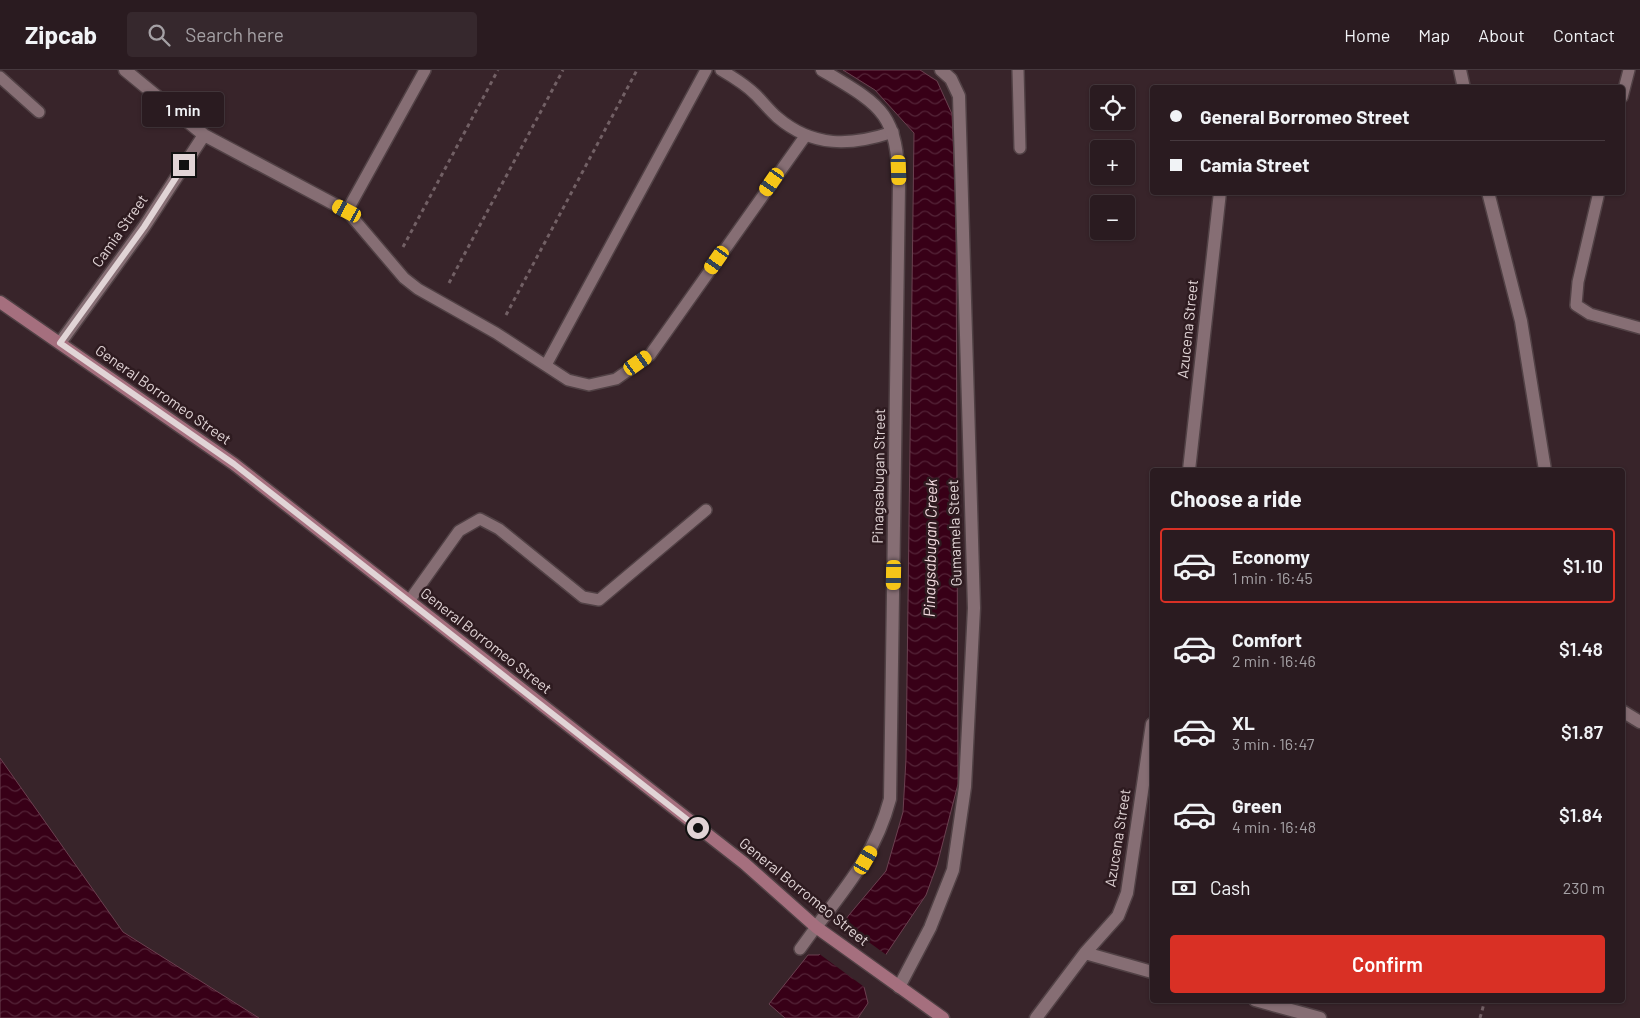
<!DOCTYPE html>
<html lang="en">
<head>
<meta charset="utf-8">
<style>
  body { margin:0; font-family:Barlow,sans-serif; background:#36282d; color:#f1f3f6; height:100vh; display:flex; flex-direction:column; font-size:19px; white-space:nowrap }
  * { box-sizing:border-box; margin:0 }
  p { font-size:16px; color:#a5a1a5 }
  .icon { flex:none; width:28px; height:28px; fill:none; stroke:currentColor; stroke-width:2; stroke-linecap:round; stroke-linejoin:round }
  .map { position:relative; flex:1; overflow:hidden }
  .side { position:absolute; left:1150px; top:398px; width:475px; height:535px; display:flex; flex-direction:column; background:#2a1b20; border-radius:5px; box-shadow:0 1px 4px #0004,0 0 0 1px #46393e }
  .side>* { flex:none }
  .hud { position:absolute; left:1150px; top:15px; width:475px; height:110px; border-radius:5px; box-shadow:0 1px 4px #0004,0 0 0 1px #46393e; display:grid; align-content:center; height:110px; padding:0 20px; background:#2a1b20 }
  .buttons { position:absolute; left:1090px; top:15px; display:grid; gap:10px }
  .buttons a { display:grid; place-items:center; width:45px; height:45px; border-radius:5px; background:#2a1b20; box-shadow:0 1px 4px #0004,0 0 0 1px #46393e; font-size:25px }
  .end { position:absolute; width:22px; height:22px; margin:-11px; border:6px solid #e1d4d6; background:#111; box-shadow:0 0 0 2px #111 }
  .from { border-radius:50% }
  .bubble { position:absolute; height:35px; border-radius:5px; background:#2a1b20; box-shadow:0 1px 4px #0004,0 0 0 1px #46393e; font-size:16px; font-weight:600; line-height:35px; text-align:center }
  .car { position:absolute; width:15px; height:30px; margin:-15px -8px; border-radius:6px; box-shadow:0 0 4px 1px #0007; background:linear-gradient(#f5c518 24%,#345 0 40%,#f5c518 0 76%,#345 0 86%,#f5c518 0) }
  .hud b { display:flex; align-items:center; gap:18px; height:48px; font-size:19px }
  .hud b+b { border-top:1px solid #46393e }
  .hud i { width:12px; height:12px; background:#f1f3f6 }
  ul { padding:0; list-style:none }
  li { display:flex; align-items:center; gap:15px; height:75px; margin:0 10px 8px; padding:0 10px; border:2px solid transparent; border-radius:5px }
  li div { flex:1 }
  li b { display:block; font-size:19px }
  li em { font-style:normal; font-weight:600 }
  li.on { border-color:#d93025 }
  li>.icon { width:45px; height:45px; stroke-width:1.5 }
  h2 { padding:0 20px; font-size:22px; line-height:60px }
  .pay { display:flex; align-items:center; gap:12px; height:55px; padding:0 20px; font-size:19px }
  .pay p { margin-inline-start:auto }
  .primary-button { display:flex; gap:10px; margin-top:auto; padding:10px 20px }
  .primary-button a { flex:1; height:58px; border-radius:5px; background:#d93025; color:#fff; font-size:20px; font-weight:600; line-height:58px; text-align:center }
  header { display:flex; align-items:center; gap:30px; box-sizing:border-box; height:70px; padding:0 25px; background:#2a1b20; border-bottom:1px solid #46393e }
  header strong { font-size:24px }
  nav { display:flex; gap:28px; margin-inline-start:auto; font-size:18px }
  .search { width:350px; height:45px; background:#36282d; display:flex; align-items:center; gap:12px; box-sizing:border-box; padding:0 18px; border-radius:5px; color:#a5a1a5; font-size:19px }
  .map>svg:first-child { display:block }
  .water { fill:url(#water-waves); stroke:#6b4050 }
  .pier { fill:#38242a }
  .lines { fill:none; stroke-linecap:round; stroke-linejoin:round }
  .lane-casing { stroke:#514145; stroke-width:14 }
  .street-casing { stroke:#514145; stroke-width:15 }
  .secondary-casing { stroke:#514145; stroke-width:15 }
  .path { stroke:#726065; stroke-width:3; stroke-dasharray:4 4; stroke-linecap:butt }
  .lane { stroke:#866e74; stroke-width:11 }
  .street { stroke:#866e74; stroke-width:12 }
  .secondary { stroke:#a56f7e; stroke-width:12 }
  .route { stroke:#e1d4d6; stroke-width:6 }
  .labels { text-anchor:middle; stroke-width:5; stroke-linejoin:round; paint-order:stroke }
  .street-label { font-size:15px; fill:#e1d4d6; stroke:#2e1b20 }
  .water-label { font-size:16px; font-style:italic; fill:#f4dce1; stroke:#2e1b20 }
</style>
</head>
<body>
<header>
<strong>Zipcab</strong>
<div class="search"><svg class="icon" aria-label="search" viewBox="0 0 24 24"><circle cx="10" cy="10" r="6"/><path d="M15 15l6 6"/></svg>Search here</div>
<nav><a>Home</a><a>Map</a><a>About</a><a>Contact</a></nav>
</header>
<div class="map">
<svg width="1640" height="948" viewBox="0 0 1640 948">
  <defs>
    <pattern id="water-waves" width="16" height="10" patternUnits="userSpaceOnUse" patternTransform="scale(1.25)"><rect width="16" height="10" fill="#380017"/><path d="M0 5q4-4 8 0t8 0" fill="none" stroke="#542438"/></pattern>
  </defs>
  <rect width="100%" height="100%" fill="#38242a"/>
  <path class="water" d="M843,0h77l17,11 15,33 4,91 2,579 -21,81 -11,30 -62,92 4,16 -10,15h-73l-16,-14 39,-49h11l30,-40 37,-44 17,-59 3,-53 8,-626 -39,-43z
    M0,688l123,174 136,86h-259z"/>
  <path class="pier" d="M841,852l47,34 -21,33 -49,-36z"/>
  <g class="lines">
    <g class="lane-casing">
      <path id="lane" d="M425,0l-78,141 57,67 14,11 78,44 72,47 21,5 27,-6 34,-24 156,-220
        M721,0c12,7 25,15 35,25 7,7 13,15 21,22 36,31 74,29 116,15
        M1018,0l2,78
        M0,7l39,35
        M1622,27l7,-27
        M1599,122l-21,90 -2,23 14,9 50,14
        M546,295l160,-295
        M409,531l50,-70 21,-12 19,10 84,68 16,3 107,-90
        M800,879l16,-22"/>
    </g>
    <g class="street-casing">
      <path id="street" d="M125,0l79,65 143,76
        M1460,0l4,18
        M1488,122l33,129 24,149
        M60,273l84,-116 60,-92
        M1189,400l31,-278
        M1622,641l18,11
        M816,857c32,-42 60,-75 74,-128l9,-614c-2,-73 -17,-79 -77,-115
        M1085,883l67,19
        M899,917l31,-59 23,-58 12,-83 9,-179 -15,-512 -8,-17 -10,-9
        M1255,930l65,18
        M1036,948l49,-65 33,-37 9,-23 25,-169"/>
    </g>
    <g class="secondary-casing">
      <path id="secondary" d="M0,232l234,162 510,399 72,64 127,91"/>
    </g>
    <path class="path" d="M403,177l95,-177
      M449,213l114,-213
      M506,245l131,-245
      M1480,948l5,-18"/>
    <use href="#lane" class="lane"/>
    <use href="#street" class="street"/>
    <use href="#secondary" class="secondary"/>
  </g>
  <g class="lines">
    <path class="route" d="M184,95l-40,62 -84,116 174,121 464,364"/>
  </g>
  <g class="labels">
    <g class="street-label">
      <text transform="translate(120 161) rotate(-55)" y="5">Camia Street</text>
      <text transform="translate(1188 259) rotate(-84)" y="5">Azucena Street</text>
      <text transform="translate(163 325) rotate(35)" y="5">General Borromeo Street</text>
      <text transform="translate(879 406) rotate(-89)" y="5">Pinagsabugan Street</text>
      <text transform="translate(955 463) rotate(-92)" y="5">Gumamela Steet</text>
      <text transform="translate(486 571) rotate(38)" y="5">General Borromeo Street</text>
      <text transform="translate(1118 768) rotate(-81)" y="5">Azucena Street</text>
      <text transform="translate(804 822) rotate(39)" y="5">General Borromeo Street</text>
    </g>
    <g class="water-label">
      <text transform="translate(930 478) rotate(-89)" y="6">Pinagsabugan Creek</text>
    </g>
  </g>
</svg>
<div class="buttons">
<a><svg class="icon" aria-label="locate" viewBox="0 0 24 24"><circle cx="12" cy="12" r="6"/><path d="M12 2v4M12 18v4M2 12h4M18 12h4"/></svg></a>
<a>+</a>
<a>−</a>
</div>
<i class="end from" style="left:698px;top:758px"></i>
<i class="end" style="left:184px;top:95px"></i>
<div class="bubble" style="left:142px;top:22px;width:82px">1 min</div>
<i class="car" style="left:899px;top:100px;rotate:178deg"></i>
<i class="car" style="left:772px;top:112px;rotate:215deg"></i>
<i class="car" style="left:347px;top:141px;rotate:298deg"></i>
<i class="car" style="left:717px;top:190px;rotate:215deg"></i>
<i class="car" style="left:638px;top:293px;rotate:55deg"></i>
<i class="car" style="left:894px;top:505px;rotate:181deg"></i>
<i class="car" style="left:866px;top:790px;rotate:30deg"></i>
<div class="hud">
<b><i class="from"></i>General Borromeo Street</b>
<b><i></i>Camia Street</b>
</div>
<section class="side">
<h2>Choose a ride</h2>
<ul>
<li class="on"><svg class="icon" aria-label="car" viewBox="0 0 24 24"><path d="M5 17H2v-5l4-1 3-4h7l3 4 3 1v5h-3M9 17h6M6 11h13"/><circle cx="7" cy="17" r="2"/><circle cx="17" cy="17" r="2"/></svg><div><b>Economy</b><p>1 min · 16:45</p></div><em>$1.10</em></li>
<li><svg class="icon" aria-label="car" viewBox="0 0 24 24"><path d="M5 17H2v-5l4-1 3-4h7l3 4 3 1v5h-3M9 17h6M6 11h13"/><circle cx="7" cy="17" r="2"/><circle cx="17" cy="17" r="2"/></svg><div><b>Comfort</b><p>2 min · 16:46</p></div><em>$1.48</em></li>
<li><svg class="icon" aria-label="car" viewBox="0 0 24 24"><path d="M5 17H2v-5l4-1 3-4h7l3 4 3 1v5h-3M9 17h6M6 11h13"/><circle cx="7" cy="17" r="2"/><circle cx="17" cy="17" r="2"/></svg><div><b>XL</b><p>3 min · 16:47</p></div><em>$1.87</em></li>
<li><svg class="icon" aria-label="car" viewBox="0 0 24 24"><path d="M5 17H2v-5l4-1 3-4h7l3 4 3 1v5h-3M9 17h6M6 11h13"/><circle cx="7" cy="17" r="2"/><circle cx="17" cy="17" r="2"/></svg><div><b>Green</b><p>4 min · 16:48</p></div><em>$1.84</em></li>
</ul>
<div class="pay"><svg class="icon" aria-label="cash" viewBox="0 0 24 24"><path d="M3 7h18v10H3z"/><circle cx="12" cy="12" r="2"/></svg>Cash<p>230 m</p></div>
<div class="primary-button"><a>Confirm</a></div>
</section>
</div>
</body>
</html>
